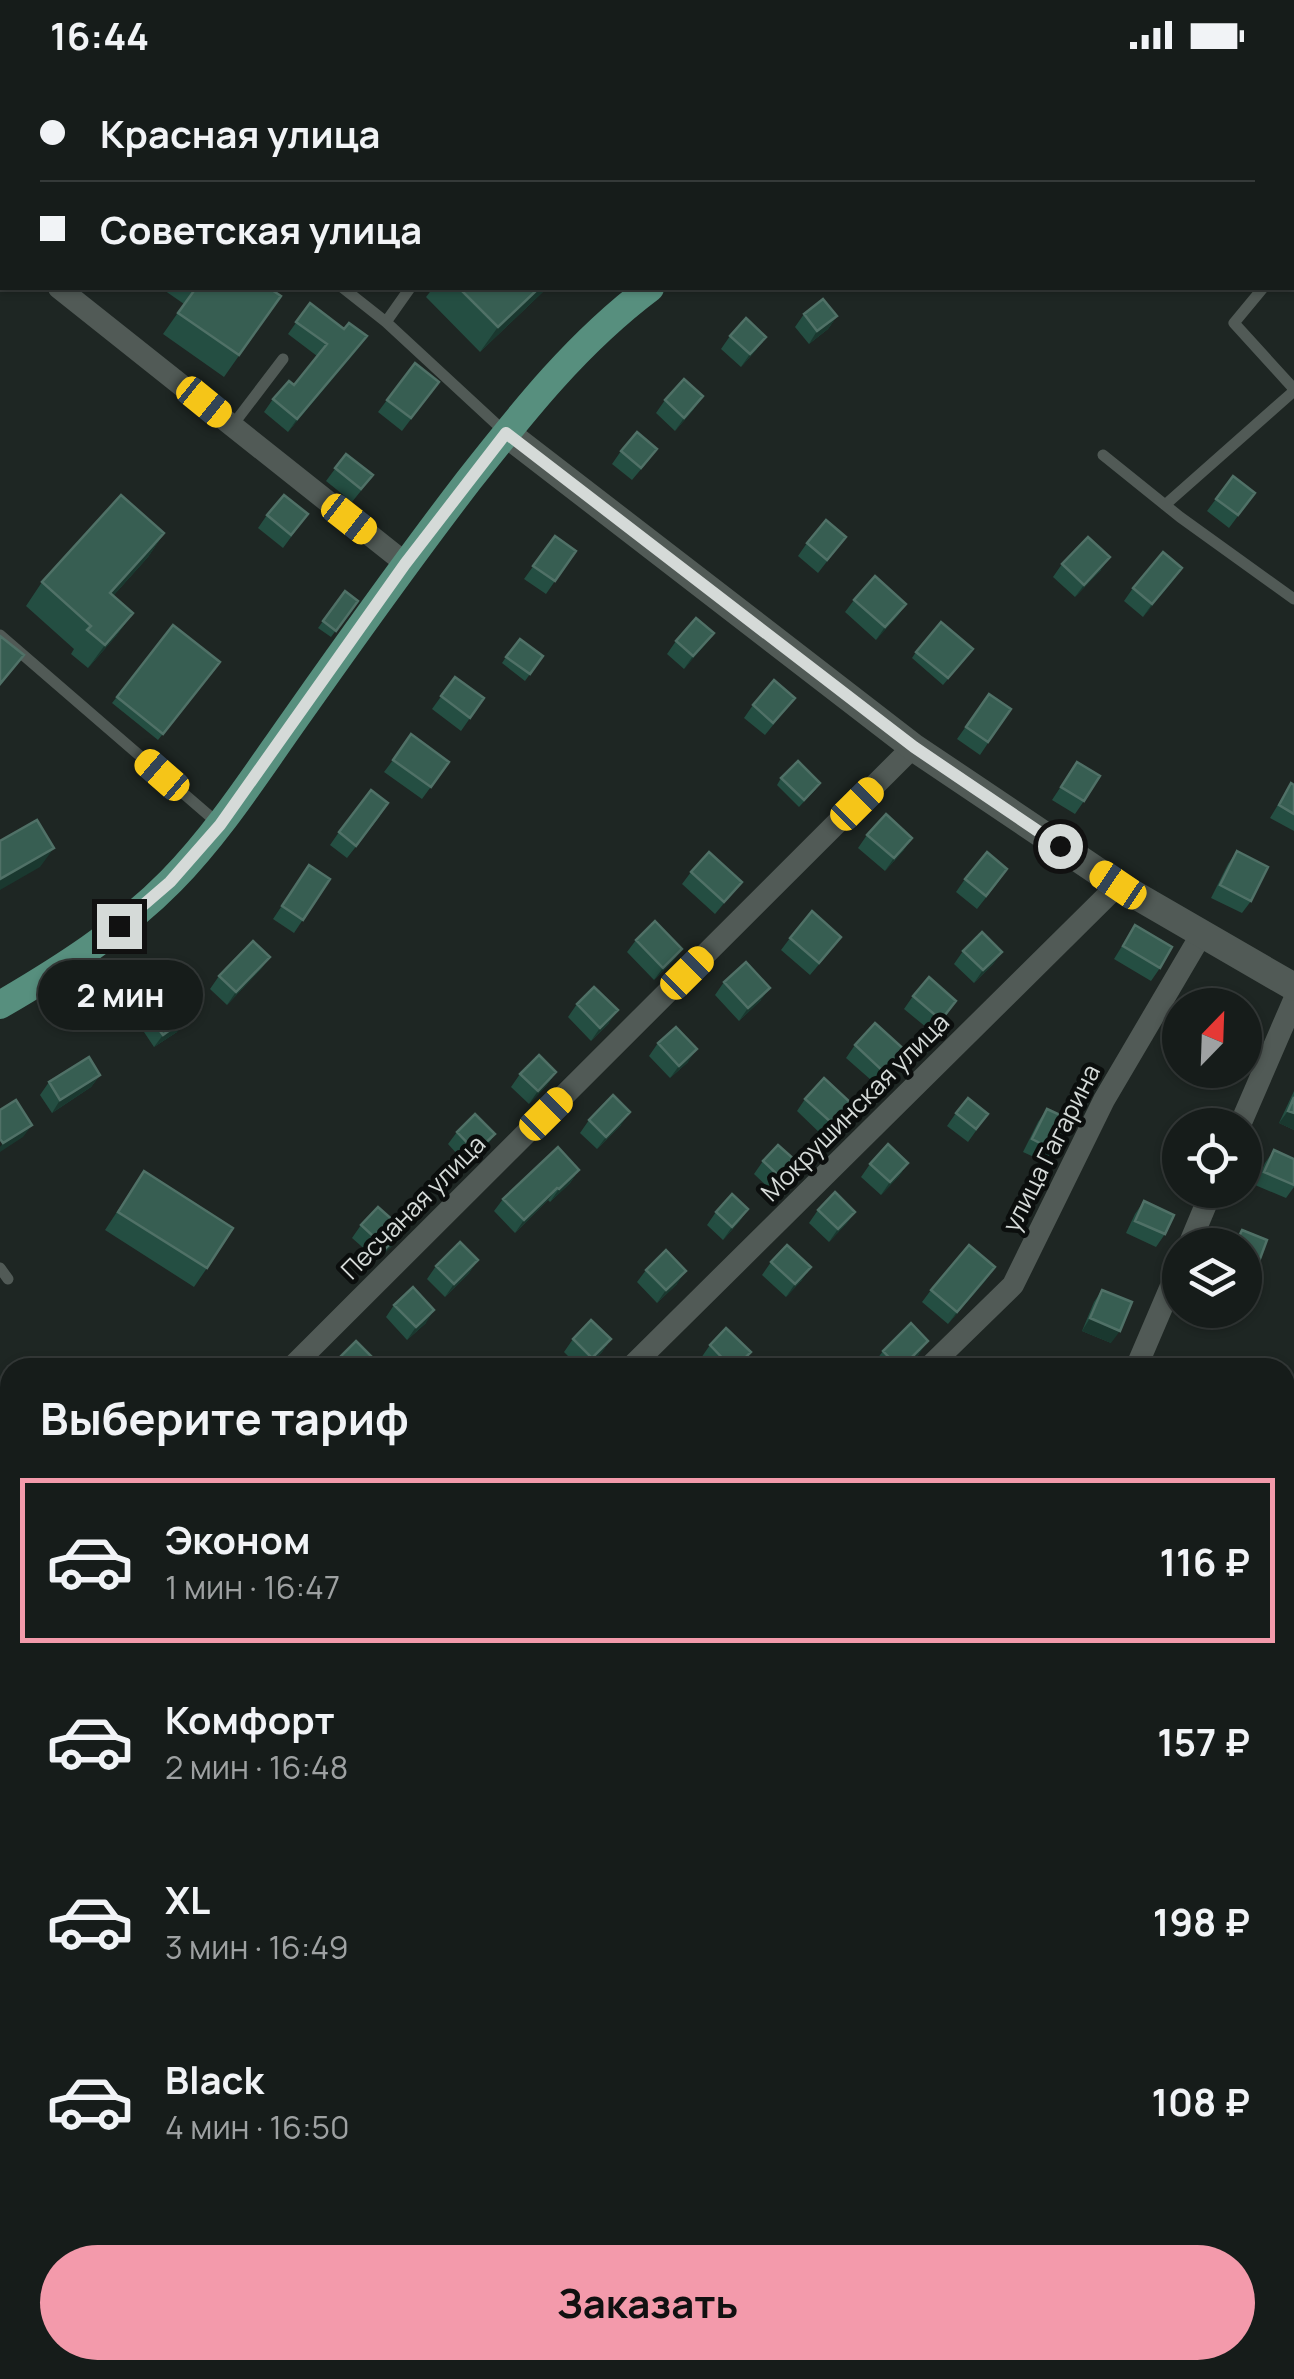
<!DOCTYPE html>
<html lang="ru">
<head>
<meta charset="utf-8">
<style>
  body { margin:0; font-family:Manrope,sans-serif; background:#1f2523; color:#f1f3f6; height:100vh; display:flex; flex-direction:column; font-size:38px; white-space:nowrap }
  * { box-sizing:border-box; margin:0 }
  p { font-size:32px; color:#9ea1a2 }
  .icon { flex:none; width:55px; height:55px; fill:none; stroke:currentColor; stroke-width:2; stroke-linecap:round; stroke-linejoin:round }
  .map { position:relative; flex:1; overflow:hidden }
  .side { position:absolute; left:0px; top:1288px; width:1295px; height:1022px; display:flex; flex-direction:column; background:#161c1a; border-radius:30px 30px 0 0; box-shadow:0 2px 8px #0004,0 0 0 2px #353a39 }
  .side>* { flex:none }
  .guide { position:absolute; left:0px; top:0px; width:1295px; height:220px; box-shadow:0 2px 8px #0004,0 0 0 2px #353a39; display:grid; align-content:center; height:220px; padding:0 40px; background:#161c1a }
  .needle { width:65px; rotate:23deg }
  .tools { position:absolute; left:1162px; top:918px; display:grid; gap:20px }
  .tools a { display:grid; place-items:center; width:100px; height:100px; border-radius:50%; background:#161c1a; box-shadow:0 2px 8px #0004,0 0 0 2px #353a39; font-size:50px }
  .end { position:absolute; width:45px; height:45px; margin:-22px; border:12px solid #d5dad8; background:#111; box-shadow:0 0 0 5px #111 }
  .from { border-radius:50% }
  .bubble { position:absolute; height:70px; border-radius:35px; background:#161c1a; box-shadow:0 2px 8px #0004,0 0 0 2px #353a39; font-size:32px; font-weight:700; line-height:70px; text-align:center }
  .car { position:absolute; width:30px; height:60px; margin:-30px -15px; border-radius:12px; box-shadow:0 0 8px 2px #0007; background:linear-gradient(#f5c518 24%,#345 0 40%,#f5c518 0 76%,#345 0 86%,#f5c518 0) }
  .guide b { display:flex; align-items:center; gap:35px; height:95px; font-size:38px }
  .guide b+b { border-top:2px solid #353a39 }
  .guide i { width:25px; height:25px; background:#f1f3f6 }
  ul { padding:0; list-style:none }
  li { display:flex; align-items:center; gap:30px; height:165px; margin:0 20px 15px; padding:0 20px; border:5px solid transparent; border-radius:0px }
  li div { flex:1 }
  li b { display:block; font-size:38px }
  li em { font-style:normal; font-weight:700 }
  li.active { border-color:#f39aab }
  li>.icon { width:90px; height:90px; stroke-width:1.5 }
  h2 { padding:0 40px; font-size:45px; line-height:120px }
  .button { display:flex; gap:20px; margin-top:auto; padding:20px 40px }
  .button a { flex:1; height:115px; border-radius:60px; background:#f39aab; color:#111; font-size:40px; font-weight:700; line-height:115px; text-align:center }
  .status { display:flex; justify-content:space-between; align-items:center; height:70px; padding:0 50px; background:#161c1a; direction:ltr }
  .status svg { height:28px; fill:currentColor }
  .map>svg:first-child { display:block }
  .lines { fill:none; stroke-linecap:round; stroke-linejoin:round }
  .service { stroke:#515a56; stroke-width:11 }
  .minor { stroke:#515a56; stroke-width:22 }
  .tertiary { stroke:#515a56; stroke-width:28 }
  .primary { stroke:#578f7e; stroke-width:28 }
  .trunk { stroke:#59a18b; stroke-width:28 }
  .wall { fill:#244e42 }
  .shaded-wall { fill:#1a382f }
  .building { fill:#375e52; stroke:#507167; stroke-width:2.5 }
  .route { stroke:#d5dad8; stroke-width:12 }
  .labels { text-anchor:middle; stroke-width:9; stroke-linejoin:round; paint-order:stroke }
  .street-label { font-size:25px; fill:#d5dad8; stroke:#0b0e0d }
</style>
</head>
<body>
<div class="status"><b>16:44</b><svg viewBox="0 0 49 12"><path d="M0 12V9h3v3zM5 12V6h3v6zM10 12V3h3v9zM15 12V0h3v12zM26 1h20v11H26zM47 4h2v5h-2z"/></svg></div>
<div class="map">
<svg width="1294" height="2309" viewBox="0 0 1294 2309">
  <rect width="100%" height="100%" fill="#1e2623"/>
  <g class="lines">
    <path class="service" d="M151,0l1,2
      M457,0l3,2
      M411,2l1,-2
      M676,2l3,-2
      M1292,183l2,-2
      M343,218l43,34 120,111
      M1263,218l-29,35 60,66
      M386,252l24,-34
      M232,356l51,-67
      M1103,385l77,62 114,82
      M1165,435l129,-114
      M0,565l220,190
      M0,1198l8,11
      M0,1389l10,16
      M0,1433l10,-5"/>
    <path class="minor" d="M0,170l2,2
      M59,218l346,275
      M1240,1055l54,-125
      M1189,1175l23,-55
      M291,1298l622,-621
      M630,1298l488,-483
      M928,1298l85,-83 91,-185 97,-165
      M1136,1298l44,-103
      M1294,1443l-6,24 6,10
      M0,1569l10,-9
      M1285,1663l9,-13
      M0,1922l10,-10
      M0,2237l10,-10
      M118,2309l9,-9
      M474,2309l17,-9
      M787,2309l7,-9"/>
    <path class="tertiary" d="M506,363l407,314 205,138 176,102"/>
    <path class="primary" d="M948,2l4,-2
      M0,935c60,-35 123,-75 171,-124 48,-49 85,-107 124,-162 57,-81 114,-161 174,-239 55,-70 109,-138 181,-192"/>
    <path class="trunk" d="M1285,1951l9,-12
      M1004,2309l7,-9"/>
  </g>
  <path class="wall" d="M1140,0h45l-2,2h-42z
    M2,79v69l-2,-2v-64z
    M161,218h108l12,8 -57,81 -61,-43 21,-30z
    M433,218h114l-67,64 -54,-55z
    M310,233l34,26 23,7 -79,96 -24,-20 9,-13 21,-14 23,-29 -29,-22z
    M804,244l33,2 -9,13 -19,15 -14,-17z
    M730,266l27,13 -16,18 -20,-18z
    M439,312l-37,49 -24,-19 9,-12z
    M665,330l29,9 -19,22 -19,-18z
    M621,381l27,10 -16,19 -20,-16z
    M346,384l18,33 -12,15 -26,-21z
    M1233,406l22,17 -26,35 -22,-17z
    M308,444l-25,34 -25,-20 9,-13z
    M164,463l-16,24 -35,39 20,17 -17,23 -28,32 -17,-14 3,-5 -48,-43 16,-24z
    M555,466l21,15 -30,43 -22,-15z
    M846,467l-28,36 -20,-17 9,-13z
    M1062,494l39,6 -26,27 -22,-20z
    M1182,498l-39,49 -19,-16 9,-13z
    M345,521l13,10 -27,36 -13,-9z
    M854,530l52,4 -30,36 -31,-28z
    M173,555l47,37 -62,78 -46,-37z
    M714,563l-30,36 -17,-15 9,-13z
    M973,579l-30,36 -31,-27 4,-6z
    M543,586l-18,25 -23,-18 4,-6z
    M455,607l29,21 -23,33 -29,-22z
    M989,624l22,15 -31,46 -23,-16z
    M795,628l-30,37 -21,-17 9,-13z
    M393,690l56,2 -27,37 -38,-27z
    M1077,692l7,39 -9,13 -23,-14z
    M781,708l35,11 -17,18 -22,-22z
    M1291,713l3,2v46l-24,-13z
    M380,746l-33,42 -17,-13 9,-13z
    M867,765l37,15 -19,21 -27,-23z
    M1237,781l14,50 -9,12 -31,-15 17,-34z
    M309,795l21,14 -36,54 -21,-14z
    M691,802l51,10 -27,32 -33,-30z
    M965,809l34,2 -22,28 -21,-17z
    M1135,855l25,43 -9,13 -37,-22z
    M790,868l42,11 -22,26 -29,-25z
    M636,870l46,9 -9,12 -19,19 -27,-28z
    M963,881l39,1 -9,12 -19,19 -20,-19z
    M270,887l-9,12 -34,36 -17,-16 9,-13z
    M724,912l37,18 -22,21 -24,-26z
    M913,926l35,17 -16,19 -28,-23z
    M577,934l32,19 -18,18 -23,-24z
    M152,950l25,12 -23,15 -10,-15z
    M658,973l30,19 -18,16 -21,-22z
    M855,975l43,20 -19,22 -33,-29z
    M556,1002l-9,13 -18,19 -18,-17 9,-13z
    M100,1005l-9,12 -39,26 -12,-18 9,-13z
    M1294,1021v39l-15,-7z
    M805,1029l47,5 -9,12 -19,21 -27,-26z
    M1047,1039l7,41 -9,12 -22,-10 15,-30z
    M956,1043l32,1 -20,28 -21,-16z
    M589,1050l32,5 -24,24 -17,-16z
    M1180,1055v41l-18,-8 9,-20z
    M457,1062l38,2 -9,13 -19,18 -19,-21z
    M1274,1080l20,9v28l-8,11 -31,-13 10,-22z
    M763,1091l23,12 -15,17 -17,-16z
    M908,1093l-9,13 -18,19 -20,-18 9,-13z
    M579,1100l-9,13 -20,19 -2,-2 -33,33 -21,-22 9,-12z
    M144,1101l63,97 -13,19 -89,-57z
    M1144,1131l21,33 -9,13 -30,-14 9,-19z
    M748,1139l-9,13 -16,18 -16,-15 9,-13z
    M818,1140l37,2 -9,12 -17,18 -20,-19z
    M361,1155l34,18 -18,17 -25,-22z
    M478,1190l-9,13 -24,24 -18,-18 9,-13z
    M771,1192l31,18 -16,17 -24,-22z
    M646,1200l31,14 -20,19 -20,-21z
    M986,1210l-38,44 -26,-22 9,-12z
    M1102,1220l9,53 -29,-12 12,-29z
    M394,1235l32,18 -19,17 -21,-23z
    M573,1269h38l-9,13 -16,16h-6l-16,-16z
    M710,1275l32,20 -3,3h-29l-9,-10z
    M883,1281l36,3 -14,14h-27l-4,-5z
    M338,1289l25,9h-31z
    M1294,1570v21l-9,-7z
    M10,1598v15l-6,-6z
    M1294,1698v21l-9,-6z
    M10,2267v30l-10,-10v-7z
    M164,2300h41l-6,9h-35l-3,-4z
    M567,2300h48l-5,9h-37z
    M826,2300h24l-8,9h-5z"/>
  <path class="shaded-wall" d="M539,218h8l-67,64 18,-25z
    M837,246l-9,13 -19,15 8,-13z
    M367,266l-9,13 -70,83 9,-13z
    M766,267l-9,12 -16,18 9,-13z
    M703,326l-9,13 -19,22 9,-13z
    M164,463l-16,24 -54,60 16,-24z
    M1110,487l-9,13 -26,27 9,-12z
    M1182,498l-9,13 -30,36 9,-13z
    M906,534l-9,13 -21,23 9,-13z
    M133,543l-17,23 -28,32 17,-23z
    M714,563l-9,12 -21,24 9,-13z
    M912,768l-8,12 -19,21 9,-13z
    M54,778l-14,19 -40,23v-11z
    M682,879l-9,12 -19,19 9,-12z
    M1002,882l-9,12 -19,19 9,-13z
    M270,887l-9,12 -34,36 9,-13z
    M770,918l-9,12 -22,21 9,-13z
    M618,940l-9,13 -18,18 9,-13z
    M185,949l-8,13 -23,15 9,-12z
    M697,979l-9,13 -18,16 9,-12z
    M907,982l-9,13 -19,22 8,-12z
    M556,1002l-9,13 -18,19 9,-13z
    M100,1005l-9,12 -39,26 8,-13z
    M852,1034l-9,12 -19,21 9,-13z
    M1288,1041l6,2v17l-15,-7z
    M630,1042l-9,13 -24,24 9,-12z
    M32,1055l-9,12 -23,15v-5l3,-4z
    M495,1064l-9,13 -19,18 9,-13z
    M1171,1076l9,3v17l-18,-8z
    M908,1093l-9,13 -18,19 9,-13z
    M579,1100l-9,13 -20,19 9,-13z
    M557,1118l-9,12 -33,33 9,-13z
    M748,1139l-9,13 -16,18 9,-13z
    M855,1142l-9,12 -17,18 9,-13z
    M404,1160l-9,13 -18,17 9,-12z
    M478,1190l-9,13 -24,24 9,-13z
    M811,1197l-9,13 -16,17 9,-13z
    M995,1197l-9,13 -38,44 9,-12z
    M686,1201l-9,13 -20,19 9,-13z
    M1245,1201l9,4 -9,12z
    M434,1240l-8,13 -19,17 9,-13z
    M1090,1248l30,13 -9,12 -29,-12z
    M611,1269l-9,13 -17,16 7,-10z
    M928,1271l-9,13 -14,14h-4z
    M10,1493v8l-10,5v-7z
    M10,1874v4l-10,9v-4z"/>
  <path class="building" d="M84,0h26l-3,2h-25z
    M210,0h39l-3,2h-34z
    M533,0h107l-2,2h-108z
    M708,0h54l1,1 -2,1h-56z
    M1089,0h19l2,2h-25z
    M1157,0h23l-4,2h-17z
    M2,79v50l-2,-1v-46z
    M196,218h73l12,8 -42,59 -61,-42z
    M459,218h80l-41,39z
    M823,229l14,17 -20,15 -13,-17z
    M310,233l34,26 5,-6 18,13 -70,83 -24,-20 16,-18 5,4 33,-41 -31,-22z
    M746,248l20,19 -16,17 -20,-18z
    M415,293l24,19 -28,36 -24,-18z
    M684,309l19,17 -19,22 -19,-18z
    M637,362l20,17 -16,19 -20,-17z
    M346,384l27,21 -12,14 -26,-21z
    M1233,406l22,17 -17,22 -22,-16z
    M121,425l43,38 -54,60 23,20 -28,32 -18,-15 4,-4 -49,-44z
    M284,425l24,19 -17,21 -24,-20z
    M826,450l20,17 -19,23 -20,-17z
    M555,466l21,15 -21,30 -22,-15z
    M1088,467l22,20 -26,28 -22,-21z
    M1163,482l19,16 -30,36 -19,-16z
    M875,506l31,28 -21,23 -31,-27z
    M345,521l13,10 -22,30 -13,-10z
    M696,548l18,15 -21,23 -17,-15z
    M941,552l32,27 -25,29 -32,-26z
    M173,555l47,37 -57,72 -46,-37z
    M0,566l24,19 -24,29z
    M520,569l23,17 -13,18 -24,-17z
    M455,607l29,21 -14,20 -29,-22z
    M774,610l21,18 -22,25 -20,-18z
    M989,624l22,15 -23,33 -22,-15z
    M411,664l38,28 -18,25 -38,-27z
    M798,691l22,22 -16,17 -23,-22z
    M1077,692l23,14 -16,25 -23,-14z
    M1291,713l3,2v29l-15,-9z
    M371,720l17,13 -32,43 -17,-14z
    M886,744l26,24 -18,20 -27,-23z
    M37,750l17,28 -54,31v-38z
    M1237,781l31,16 -17,34 -31,-16z
    M709,782l33,30 -18,20 -33,-30z
    M987,782l20,17 -21,27 -21,-17z
    M309,795l21,14 -27,41 -21,-14z
    M812,841l29,26 -22,26 -29,-25z
    M655,851l27,28 -19,19 -27,-28z
    M1135,855l37,22 -12,21 -37,-22z
    M982,862l20,20 -19,18 -20,-19z
    M253,871l17,16 -34,35 -17,-16z
    M746,892l24,26 -22,20 -24,-26z
    M929,907l27,24 -15,19 -28,-24z
    M594,917l24,23 -18,18 -23,-24z
    M175,934l10,15 -22,16 -11,-15z
    M1245,945l14,6 -10,23 -4,-2z
    M875,953l32,29 -20,23 -32,-30z
    M676,957l21,22 -18,17 -21,-23z
    M539,985l17,17 -18,19 -18,-17z
    M89,987l11,18 -40,25 -11,-18z
    M824,1008l28,26 -19,20 -28,-25z
    M613,1025l17,17 -24,25 -17,-17z
    M1294,1027v16l-6,-2z
    M968,1028l20,16 -12,15 -20,-16z
    M16,1030l16,25 -29,18 -3,-4v-29z
    M1047,1039l22,10 -15,31 -22,-11z
    M475,1044l20,20 -19,18 -19,-20z
    M1180,1055v24l-9,-3z
    M888,1074l20,19 -18,19 -20,-18z
    M778,1075l17,15 -15,17 -17,-16z
    M558,1077l21,23 -20,19 -2,-1 -33,32 -21,-21z
    M1274,1080l20,9v26l-30,-13z
    M144,1101l89,57 -26,40 -89,-56z
    M835,1122l20,20 -17,17 -20,-19z
    M732,1124l16,15 -16,18 -16,-15z
    M1144,1131l30,14 -9,19 -30,-13z
    M378,1137l26,23 -18,18 -25,-23z
    M1242,1160l25,10 -13,35 -9,-4v-26h-10z
    M460,1172l18,18 -24,24 -18,-18z
    M787,1175l24,22 -16,17 -24,-22z
    M969,1175l26,22 -38,45 -26,-22z
    M666,1180l20,21 -20,19 -20,-20z
    M413,1217l21,23 -18,17 -22,-22z
    M1102,1220l30,12 -12,29 -30,-13z
    M591,1250l20,19 -19,19 -19,-19z
    M911,1253l17,18 -27,27h-2l-16,-17z
    M726,1258l25,24 -16,16h-3l-22,-23z
    M356,1271l15,15 -11,12h-14l-8,-9z
    M1185,1288l22,10h-26z
    M10,1449v44l-10,6v-45z
    M10,1839v35l-10,9v-35z
    M9,2159l1,32 -10,10v-33z
    M176,2300h28l-10,9h-10z
    M584,2300h31v1l-13,8h-13z
    M376,2303l4,6h-14z"/>
  <g class="lines">
    <path class="route" d="M119,856l51,-44 50,-57 185,-261 101,-131 408,314 146,99"/>
  </g>
  <g class="labels">
    <g class="street-label">
      <text transform="translate(855 1037) rotate(-45)" y="9">Мокрушинская улица</text>
      <text transform="translate(1051 1078) rotate(-63)" y="9">улица Гагарина</text>
      <text transform="translate(413 1137) rotate(-45)" y="9">Песчаная улица</text>
    </g>
  </g>
</svg>
<div class="tools">
<a><svg class="needle" viewBox="-14 -14 28 28"><path d="M0-13l5 13h-10z" fill="#e53935"/><path d="M0 13l5-13h-10z" fill="#9ea1a2"/></svg></a>
<a><svg class="icon" aria-label="locate" viewBox="0 0 24 24"><circle cx="12" cy="12" r="6"/><path d="M12 2v4M12 18v4M2 12h4M18 12h4"/></svg></a>
<a><svg class="icon" aria-label="layers" viewBox="0 0 24 24"><path d="M12 4l9 5-9 5-9-5zM3 14l9 5 9-5"/></svg></a>
</div>
<i class="end from" style="left:1060px;top:776px"></i>
<i class="end" style="left:119px;top:856px"></i>
<div class="bubble" style="left:38px;top:890px;width:165px">2 мин</div>
<i class="car" style="left:204px;top:332px;rotate:129deg"></i>
<i class="car" style="left:349px;top:449px;rotate:128deg"></i>
<i class="car" style="left:162px;top:705px;rotate:311deg"></i>
<i class="car" style="left:857px;top:734px;rotate:45deg"></i>
<i class="car" style="left:1118px;top:815px;rotate:304deg"></i>
<i class="car" style="left:687px;top:903px;rotate:45deg"></i>
<i class="car" style="left:546px;top:1044px;rotate:45deg"></i>
<div class="guide">
<b><i class="from"></i>Красная улица</b>
<b><i></i>Советская улица</b>
</div>
<section class="side">
<h2>Выберите тариф</h2>
<ul>
<li class="active"><svg class="icon" aria-label="car" viewBox="0 0 24 24"><path d="M5 17H2v-5l4-1 3-4h7l3 4 3 1v5h-3M9 17h6M6 11h13"/><circle cx="7" cy="17" r="2"/><circle cx="17" cy="17" r="2"/></svg><div><b>Эконом</b><p>1 мин · 16:47</p></div><em>116 ₽</em></li>
<li><svg class="icon" aria-label="car" viewBox="0 0 24 24"><path d="M5 17H2v-5l4-1 3-4h7l3 4 3 1v5h-3M9 17h6M6 11h13"/><circle cx="7" cy="17" r="2"/><circle cx="17" cy="17" r="2"/></svg><div><b>Комфорт</b><p>2 мин · 16:48</p></div><em>157 ₽</em></li>
<li><svg class="icon" aria-label="car" viewBox="0 0 24 24"><path d="M5 17H2v-5l4-1 3-4h7l3 4 3 1v5h-3M9 17h6M6 11h13"/><circle cx="7" cy="17" r="2"/><circle cx="17" cy="17" r="2"/></svg><div><b>XL</b><p>3 мин · 16:49</p></div><em>198 ₽</em></li>
<li><svg class="icon" aria-label="car" viewBox="0 0 24 24"><path d="M5 17H2v-5l4-1 3-4h7l3 4 3 1v5h-3M9 17h6M6 11h13"/><circle cx="7" cy="17" r="2"/><circle cx="17" cy="17" r="2"/></svg><div><b>Black</b><p>4 мин · 16:50</p></div><em>108 ₽</em></li>
</ul>
<div class="button"><a>Заказать</a></div>
</section>
</div>
</body>
</html>
